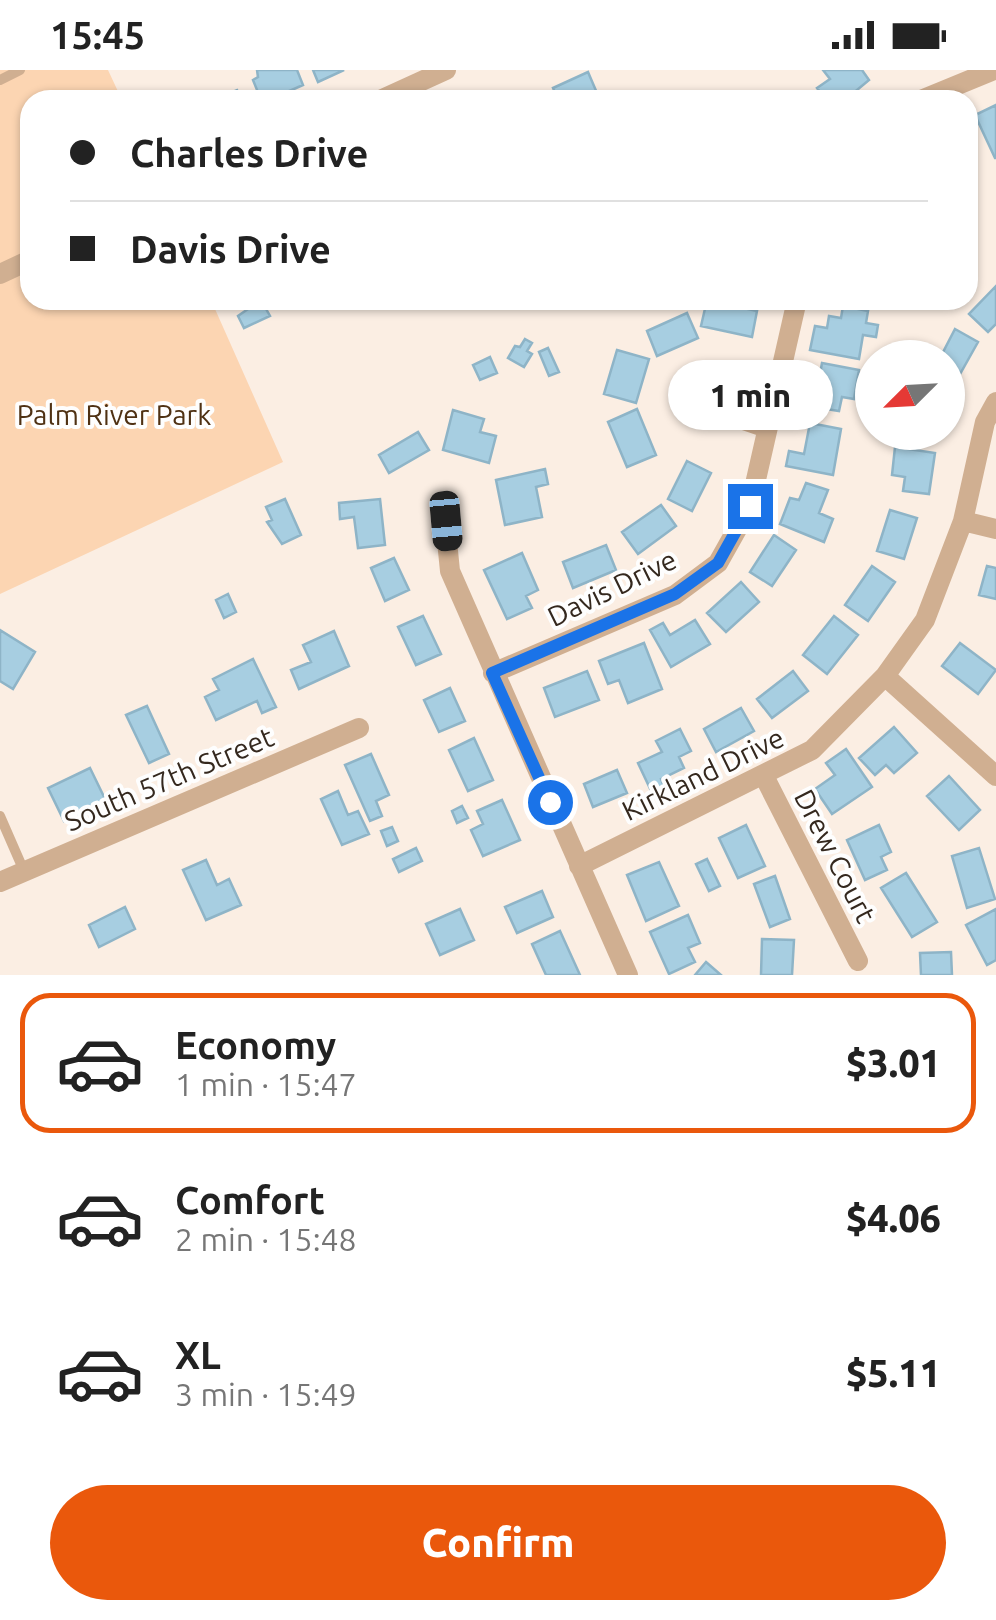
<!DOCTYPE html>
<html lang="en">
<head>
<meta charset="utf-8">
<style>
  body { margin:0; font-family:Ubuntu,sans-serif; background:#f6f6f6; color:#222; height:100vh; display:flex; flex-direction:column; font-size:38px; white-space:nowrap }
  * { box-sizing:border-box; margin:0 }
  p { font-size:32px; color:#767676 }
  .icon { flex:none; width:55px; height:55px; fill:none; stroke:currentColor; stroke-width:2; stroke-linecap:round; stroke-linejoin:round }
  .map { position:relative; height:905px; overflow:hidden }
  .details { display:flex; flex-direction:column; background:#fff; flex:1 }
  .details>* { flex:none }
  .top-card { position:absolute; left:20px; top:20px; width:958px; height:220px; border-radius:30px; box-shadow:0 2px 8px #0004; display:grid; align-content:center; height:220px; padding:0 50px; background:#fff }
  .needle { width:65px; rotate:246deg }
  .buttons { position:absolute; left:855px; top:270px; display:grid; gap:20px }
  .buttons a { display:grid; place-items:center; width:110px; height:110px; border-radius:50%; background:#fff; box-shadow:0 2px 8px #0004; font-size:50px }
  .end { position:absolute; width:45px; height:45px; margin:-22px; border:12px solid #1a73e8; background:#fff; box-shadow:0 0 0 5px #fff }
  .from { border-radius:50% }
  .bubble { position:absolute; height:70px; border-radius:35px; background:#fff; box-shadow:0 2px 8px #0004; font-size:32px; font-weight:800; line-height:70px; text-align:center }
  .car { position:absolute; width:30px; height:60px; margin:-30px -15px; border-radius:12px; box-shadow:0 0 8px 2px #0007; background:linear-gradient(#222 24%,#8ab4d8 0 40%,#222 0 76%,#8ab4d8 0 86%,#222 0) }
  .top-card b { display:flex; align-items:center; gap:35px; height:95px; font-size:38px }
  .top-card b+b { border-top:2px solid #e0e0e0 }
  .top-card i { width:25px; height:25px; background:#222 }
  ul { padding:18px 0 0; list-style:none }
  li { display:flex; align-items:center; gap:30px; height:140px; margin:0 20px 15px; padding:0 30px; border:5px solid transparent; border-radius:30px }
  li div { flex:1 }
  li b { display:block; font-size:38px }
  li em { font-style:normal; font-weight:800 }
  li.current { border-color:#ea580c }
  li>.icon { width:90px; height:90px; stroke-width:1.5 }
  .button { display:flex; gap:20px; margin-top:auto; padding:20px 50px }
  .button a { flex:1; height:115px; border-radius:60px; background:#ea580c; color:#fff; font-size:40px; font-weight:800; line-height:115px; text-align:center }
  .status { display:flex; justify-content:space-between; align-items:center; height:70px; padding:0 50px; background:#fff; direction:ltr }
  .status svg { height:28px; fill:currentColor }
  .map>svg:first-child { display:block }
  .green { fill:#fcd5b2 }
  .building { fill:#a7cee1; stroke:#8eb4c7; stroke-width:2.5 }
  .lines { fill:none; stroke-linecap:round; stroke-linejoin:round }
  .lane { stroke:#d0af91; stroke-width:10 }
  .street { stroke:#d0af91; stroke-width:20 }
  .route { stroke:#1a73e8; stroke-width:12 }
  .labels { text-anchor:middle; stroke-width:8; stroke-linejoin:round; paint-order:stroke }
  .park-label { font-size:28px; fill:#4f3113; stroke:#fefefe }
  .street-label { font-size:28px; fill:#34281e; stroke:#fefefe }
</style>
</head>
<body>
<div class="status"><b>15:45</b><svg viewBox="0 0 49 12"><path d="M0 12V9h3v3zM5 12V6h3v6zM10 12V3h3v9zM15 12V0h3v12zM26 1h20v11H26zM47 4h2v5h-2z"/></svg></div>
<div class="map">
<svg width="996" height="905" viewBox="0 0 996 905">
  <rect width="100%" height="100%" fill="#fbeee3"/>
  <path class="green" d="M0,0h108l14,30h-92v200h181l72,162 -283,132z"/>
  <path class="building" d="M257,0h40l6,15 -34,15h-8l-8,-20 5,-3z
    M313,0h31l-26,12z
    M823,0h39l7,10 -24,20h-19l-9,-12 13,-9z
    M588,2l12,28h-42l-5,-12z
    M237,20l5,10h-28z
    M996,35v53h-1l-20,-43z
    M996,216v38l-8,8 -19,-18z
    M261,230l9,16 -26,12 -6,-12z
    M707,230l50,11 -5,26 -51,-11z
    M843,236l25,5 -2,12 12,2 -2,12 -13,-2 -4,24 -49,-9 5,-24 12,2 2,-12 12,2z
    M687,243l11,25 -41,18 -10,-25z
    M955,259l23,13 -23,41 -7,-4v-21h-8z
    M525,269l7,4 -5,8 5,3 -8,13 -16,-9 7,-12 5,1z
    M548,278l11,24 -10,4 -10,-24z
    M617,280l32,9 -13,44 -32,-9z
    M490,287l7,16 -17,7 -7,-15z
    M822,293l37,7 -5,29 -12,-2 -3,14 -25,-4z
    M637,339l19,46 -29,12 -19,-45z
    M453,340l31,9 -4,13 16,4 -7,27 -46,-13z
    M810,353l31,6 -8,46 -47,-9 3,-15 15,3z
    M418,362l11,18 -40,23 -10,-18z
    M895,377l40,6 -6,41 -26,-3 2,-14 -13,-2z
    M687,391l24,12 -19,38 -24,-12z
    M545,399l3,15 -12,3 6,30 -37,8 -9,-45z
    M806,413l22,7 -9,23 14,6 -9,23 -44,-18 10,-26 9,2z
    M285,429l16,36 -19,9 -15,-22 5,-2 -6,-13z
    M380,429l5,46 -27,3 -4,-31 -14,2 -1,-16z
    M661,435l15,21 -38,28 -16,-22z
    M890,440l27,8 -13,41 -27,-8z
    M774,465l22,15 -24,36 -22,-14z
    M606,475l10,25 -43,18 -10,-26z
    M522,483l16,37 -12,6 6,12 -25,11 -23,-49z
    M394,488l15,32 -24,11 -14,-33z
    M872,496l23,16 -27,39 -23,-16z
    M987,496l9,2v31l-17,-4z
    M741,512l18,20 -33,30 -19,-19z
    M228,524l8,18 -12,6 -8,-18z
    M423,546l18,38 -25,11 -18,-38z
    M834,546l24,19 -31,39 -24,-19z
    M695,550l15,24 -39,23 -21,-37 13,-7 7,12z
    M0,560l35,22 -22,37 -13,-8z
    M334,561l15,35 -50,23 -8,-19 20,-8 -8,-17z
    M644,573l18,46 -34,14 -9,-23 -11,4 -9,-23z
    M960,573l36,27 -18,24 -36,-28z
    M253,589l23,48 -14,6 -5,-12 -41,19 -11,-23 14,-7 -6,-11z
    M587,601l12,29 -44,17 -11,-29z
    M793,601l15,20 -36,27 -15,-19z
    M450,618l15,33 -26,11 -15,-32z
    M147,636l22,48 -20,9 -23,-48z
    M741,638l13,23 -38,21 -12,-23z
    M894,657l23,26 -23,20 -8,-8 -11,10 -16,-17z
    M680,659l11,22 -12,6 5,11 -23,11 5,12 -12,6 -16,-34 24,-11 -6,-11z
    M474,668l19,42 -25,11 -19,-41z
    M846,679l26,38 -40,27 -17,-25 20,-14 -9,-12z
    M371,684l18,41 -13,6 6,15 -12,5 -25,-56z
    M90,698l16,33 -42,20 -16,-33z
    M617,700l10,23 -34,14 -9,-23z
    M949,706l31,34 -21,20 -32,-34z
    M338,721l10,24 10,-4 11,23 -27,11 -21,-46z
    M502,730l18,40 -37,16 -12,-26 12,-6 -6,-13z
    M462,736l6,12 -11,5 -5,-12z
    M746,755l19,41 -27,12 -19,-40z
    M879,755l12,27 -10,5 6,13 -22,10 -18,-40z
    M392,757l6,14 -11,5 -6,-15z
    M416,778l6,13 -23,11 -6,-13z
    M979,778l16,51 -28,9 -15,-52z
    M707,789l13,27 -11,5 -13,-27z
    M206,790l11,25 12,-6 12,26 -35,15 -23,-50z
    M659,792l20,44 -33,15 -19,-46z
    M906,803l31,49 -25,15 -31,-49z
    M775,806l15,43 -20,8 -16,-43z
    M542,821l11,26 -36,16 -12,-26z
    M125,837l10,22 -36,18 -10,-22z
    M460,839l14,31 -34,15 -14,-31z
    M996,839v51l-9,5 -21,-40z
    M688,845l12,28 -12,5 7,14 -26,12 -19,-42z
    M560,861l20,44h-34l-14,-31z
    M762,869l32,1 -2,35h-31z
    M951,882l1,23h-31l-1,-22z
    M706,892l15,13h-26z"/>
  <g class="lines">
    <path class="lane" d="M0,10l20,-10
      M0,746l24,55"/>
    <path class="street" d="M380,30l66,-30
      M921,30l73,-30
      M0,204l30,-14
      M688,331l79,27
      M445,451l5,50 178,404
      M963,451l33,8
      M493,603l182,-78 43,-32 32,-57 47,-206
      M885,606l111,100
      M764,706l94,185
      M579,796l233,-116 73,-74 40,-56 38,-99 22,-99 11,-20
      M0,812l359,-154"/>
  </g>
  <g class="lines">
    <path class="route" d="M550,732l-58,-129 183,-79 43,-31 32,-57"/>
  </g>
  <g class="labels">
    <g class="park-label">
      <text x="114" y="355">Palm River Park</text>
    </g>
    <g class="street-label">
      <text transform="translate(612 518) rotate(-26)" y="10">Davis Drive</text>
      <text transform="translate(703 704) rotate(-26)" y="10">Kirkland Drive</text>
      <text transform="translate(169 709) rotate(-23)" y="10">South 57th Street</text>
      <text transform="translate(835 786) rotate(63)" y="10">Drew Court</text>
    </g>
  </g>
</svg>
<div class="buttons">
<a><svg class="needle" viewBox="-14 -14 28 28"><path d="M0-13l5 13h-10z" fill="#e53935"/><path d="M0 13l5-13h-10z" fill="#767676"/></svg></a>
</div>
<i class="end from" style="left:550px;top:732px"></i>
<i class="end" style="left:750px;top:436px"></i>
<div class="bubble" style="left:668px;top:290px;width:165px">1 min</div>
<i class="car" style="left:446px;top:451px;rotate:175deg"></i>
<div class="top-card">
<b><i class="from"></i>Charles Drive</b>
<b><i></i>Davis Drive</b>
</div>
</div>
<section class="details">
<ul>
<li class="current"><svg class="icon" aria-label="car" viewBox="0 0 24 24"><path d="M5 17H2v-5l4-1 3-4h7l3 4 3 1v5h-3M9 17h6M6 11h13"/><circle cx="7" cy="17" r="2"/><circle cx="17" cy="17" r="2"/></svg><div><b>Economy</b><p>1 min · 15:47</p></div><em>$3.01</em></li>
<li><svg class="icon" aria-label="car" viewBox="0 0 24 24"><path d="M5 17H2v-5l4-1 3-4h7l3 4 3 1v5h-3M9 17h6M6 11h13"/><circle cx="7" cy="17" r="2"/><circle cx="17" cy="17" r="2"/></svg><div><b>Comfort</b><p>2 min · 15:48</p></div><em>$4.06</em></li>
<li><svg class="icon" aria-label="car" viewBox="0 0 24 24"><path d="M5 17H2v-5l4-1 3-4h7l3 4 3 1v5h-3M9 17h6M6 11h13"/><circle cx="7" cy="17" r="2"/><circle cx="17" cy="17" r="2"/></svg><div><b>XL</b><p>3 min · 15:49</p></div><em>$5.11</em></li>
</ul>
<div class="button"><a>Confirm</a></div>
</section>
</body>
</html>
